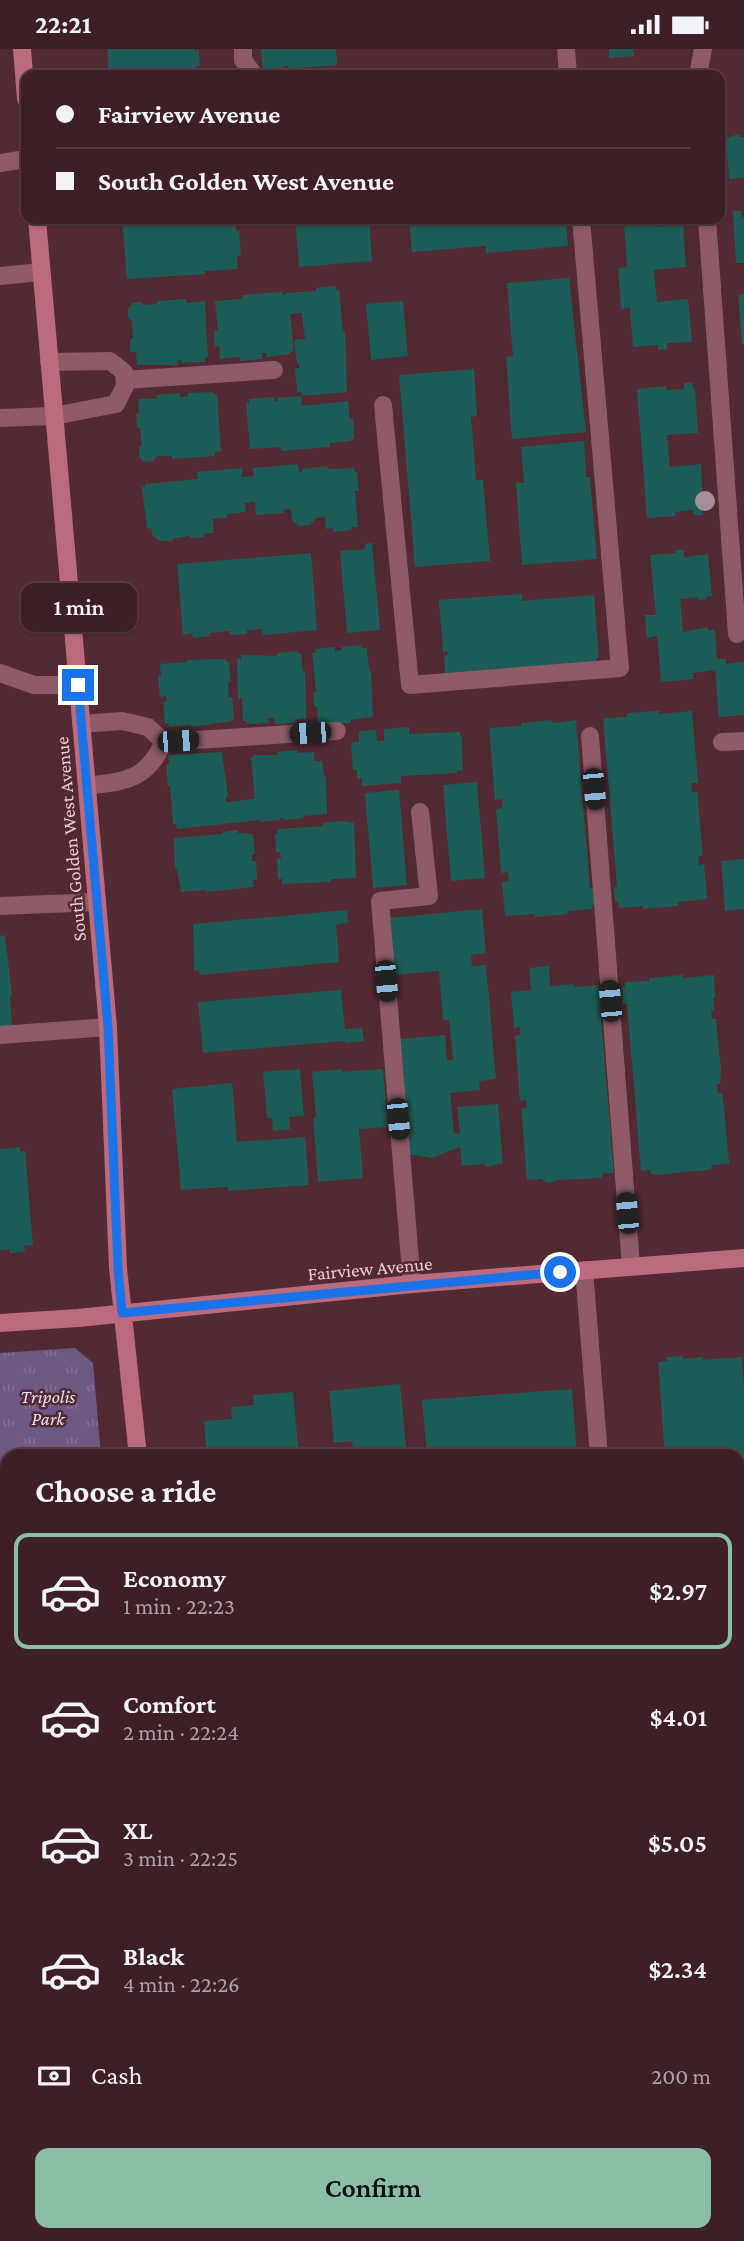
<!DOCTYPE html>
<html lang="en">
<head>
<meta charset="utf-8">
<style>
  body { margin:0; font-family:"Crimson Pro",serif; background:#492c32; color:#f1f3f6; height:100vh; display:flex; flex-direction:column; font-size:26px; white-space:nowrap }
  * { box-sizing:border-box; margin:0 }
  p { font-size:23px; color:#ada2a7 }
  .icon { flex:none; width:38px; height:38px; fill:none; stroke:currentColor; stroke-width:2; stroke-linecap:round; stroke-linejoin:round }
  .map { position:relative; flex:1; overflow:hidden }
  .drawer { position:absolute; left:0px; top:1400px; width:746px; height:793px; display:flex; flex-direction:column; background:#3e1f26; border-radius:21px 21px 0 0; box-shadow:0 2px 5px #0004,0 0 0 2px #573d43 }
  .drawer>* { flex:none }
  .hud { position:absolute; left:21px; top:21px; width:704px; height:154px; border-radius:14px; box-shadow:0 2px 5px #0004,0 0 0 2px #573d43; display:grid; align-content:center; height:154px; padding:0 35px; background:#3e1f26 }
  .end { position:absolute; width:32px; height:32px; margin:-16px; border:9px solid #1a73e8; background:#fff; box-shadow:0 0 0 4px #fff }
  .from { border-radius:50% }
  .bubble { position:absolute; height:49px; border-radius:14px; background:#3e1f26; box-shadow:0 2px 5px #0004,0 0 0 2px #573d43; font-size:23px; font-weight:600; line-height:49px; text-align:center }
  .car { position:absolute; width:21px; height:42px; margin:-21px -10px; border-radius:9px; box-shadow:0 0 5px 2px #0007; background:linear-gradient(#222 24%,#8ab4d8 0 40%,#222 0 76%,#8ab4d8 0 86%,#222 0) }
  .hud b { display:flex; align-items:center; gap:24px; height:66px; font-size:26px }
  .hud b+b { border-top:2px solid #573d43 }
  .hud i { width:18px; height:18px; background:#f1f3f6 }
  ul { padding:0; list-style:none }
  li { display:flex; align-items:center; gap:21px; height:116px; margin:0 14px 10px; padding:0 21px; border:4px solid transparent; border-radius:14px }
  li div { flex:1 }
  li b { display:block; font-size:26px }
  li em { font-style:normal; font-weight:600 }
  li.current { border-color:#8abfa5 }
  li>.icon { width:63px; height:63px; stroke-width:1.5 }
  h2 { padding:0 35px; font-size:32px; line-height:84px }
  .pay { display:flex; align-items:center; gap:18px; height:77px; padding:0 35px; font-size:26px }
  .pay p { margin-inline-start:auto }
  .cta { display:flex; gap:14px; margin-top:auto; padding:14px 35px }
  .cta a { flex:1; height:80px; border-radius:14px; background:#8abfa5; color:#111; font-size:28px; font-weight:600; line-height:80px; text-align:center }
  .status { display:flex; justify-content:space-between; align-items:center; height:49px; padding:0 35px; background:#3e1f26; direction:ltr }
  .status svg { height:19px; fill:currentColor }
  .map>svg:first-child { display:block }
  .grass { fill:url(#grass-tufts) }
  .building { fill:#1e5d57 }
  .lines { fill:none; stroke-linecap:round; stroke-linejoin:round }
  .lane { stroke:#8d5a65; stroke-width:18 }
  .secondary { stroke:#bc6b7e; stroke-width:18 }
  .tree { fill:#a58e9c }
  .route { stroke:#1a73e8; stroke-width:9 }
  .labels { text-anchor:middle; stroke-width:5; stroke-linejoin:round; paint-order:stroke }
  .street-label { font-size:19px; fill:#e9cdd2; stroke:#532933 }
  .park-label { font-size:19px; font-style:italic; fill:#e8e1f2; stroke:#532933 }
</style>
</head>
<body>
<div class="status"><b>22:21</b><svg viewBox="0 0 49 12"><path d="M0 12V9h3v3zM5 12V6h3v6zM10 12V3h3v9zM15 12V0h3v12zM26 1h20v11H26zM47 4h2v5h-2z"/></svg></div>
<div class="map">
<svg width="744" height="2192" viewBox="0 0 744 2192">
  <defs>
    <pattern id="grass-tufts" width="24" height="20" patternUnits="userSpaceOnUse" patternTransform="scale(1.75)"><rect width="24" height="20" fill="#6c5882"/><path d="M3 7l-1-3M5 7V3M7 7l1-3M15 17l-1-3M17 17v-4M19 17l1-3" fill="none" stroke="#816f93"/></pattern>
  </defs>
  <rect width="100%" height="100%" fill="#532933"/>
  <path class="grass" d="M75,1299l18,15 8,93h-94v97l-7,1v-201z"/>
  <path class="building" d="M107,0h88v2l4,-1 1,16h-4l1,9h-88z
    M261,0h75l1,16 -49,4v-3h-5l1,3 -21,2z
    M609,0h24l1,7 -25,2z
    M357,21v5h-36v-2z
    M739,85l1,3h4v41l-15,1 -3,-41z
    M733,162h8l1,6h2v46h-8z
    M122,170h113l1,12h3l2,24 -4,1 1,13 -33,2v3l-78,5z
    M295,170h74l3,42 -73,6z
    M409,170h157l2,27 -82,7v-7l-74,6z
    M658,174v4l25,-2 3,42 -32,3 3,32 31,-3 4,43 -25,1v6l-9,1v-5l-25,2 -3,-39 -9,1 -3,-41 9,-1 -3,-42z
    M569,229l17,154 -74,7 -6,-82 7,-1 -6,-73z
    M336,237v4h3l4,41h2l2,61 -45,4 -1,-4h-4l-2,-24h4v-4h-2l-3,-24 11,-1 -3,-26 -12,1 4,37 -4,1 1,2 -25,3v-4h-4l1,6 -23,2v-4l-20,2 -1,-13h-4l-1,-15h4l-3,-30 27,-2v-4l40,-3 1,3h3v-2l30,-2v-3z
    M744,245v50h-2l-4,-49z
    M186,250l1,4 18,-2 3,56 -3,1v4l-23,1 -1,-3 -4,1 1,4h-41l-1,-13h-6v-13h3l-1,-18 -4,-3v-9l5,-6 8,-1 2,3 14,-1v-3z
    M403,252l5,55 -37,4 -5,-56z
    M474,320l3,47 -6,1 5,63h7l7,81 -75,6 -16,-192z
    M692,333l1,7 2,-1 3,45 -31,2 3,32 31,-3 2,51h-9l-1,-5 -18,2 1,4 -29,2 -10,-129 29,-3v4l18,-1v-6z
    M213,343v2h4l4,57 -6,1v4l-43,3v-3h-15l-4,5 -9,1 -5,-5v-9l3,-3 -2,-17h-3l-1,-15h3l-1,-14 19,-1 -1,-3 24,-2v4l8,-1v-3z
    M301,347l1,10 46,-5 2,18 3,-1 1,21h-3v2l-21,2v4l-49,4v-4l-31,2 -4,-46h3v-4l25,-2v4h4l-1,-3z
    M584,392l2,36h4l7,82 -75,6 -6,-82h8l-3,-36z
    M298,415l1,8h3v-3l26,-3v3l26,-1v4h3l2,19h-4l3,36h-7l1,3 -19,2v-4l-7,1 -1,-12 -9,1 -6,7 -11,1 -7,-6 -1,-11 -8,1 1,3 -28,2 -1,-13 -10,1 1,9 -19,2v4l-14,1 1,14 -10,1v3l-14,1v-2l-15,2 -4,3h-11l-8,-6 -1,-7 -4,1 -5,-42h3v-3l53,-5 -1,-7 45,-4v9l12,-1 -1,-8z
    M372,494l8,87 -33,3 -7,-82 25,-2v-5z
    M676,501h8v7l24,-3 4,42 -6,1v2l-8,1 -1,-3 -17,2 3,33 25,-5v3h7l2,29h9v5l18,-2v53l-25,2 -4,-47 -22,3 1,6 -33,3 -4,-46 -10,2 -2,-23h11l-6,-60 26,-2z
    M311,504l6,77 -54,5 -1,-6 -15,1v4l-17,1 -1,-4 -20,2 1,3 -17,2 -1,-5 -9,2 -6,-71z
    M522,545v7l72,-6 5,63h-3v4l-151,12 -1,-18 4,-1 -1,-4 -4,1 -4,-52z
    M361,596v3h6l2,23h2l2,46 -23,3 1,3h-33l-1,-16h-3l-1,-15h3l-4,-39h3v-4l20,-2v4l7,-1v-3z
    M297,602v2h4l2,18h2l1,48 -11,1 1,3 -21,1 -1,-6h-6l1,5 -22,1v-3h-4l-1,-23 -4,1 -1,-40h4v-4l36,1v-3z
    M226,610v3h3l2,20h-3l1,15h3l2,22 -2,2 -41,6v-2l-22,2 -1,-4 -3,1 -2,-22 4,-1 -1,-5 -6,1 -2,-21h3l-1,-12 27,-2v-2z
    M659,662v3l33,-3 6,72h-7l1,9h5l6,64h-5l1,9 5,-1 3,35 -29,3v4l-35,3v-3l-24,2 -1,-6h-3l-1,-15h3l-14,-169 24,-1v-4z
    M552,671v3l24,-3 14,168h4l1,17h-3v4l-25,2 1,3 -33,3v-3l-30,2 -3,-34 7,-1 -1,-9 -7,1 -5,-64 7,-1 -1,-9 -7,1 -6,-72 32,-2v-3z
    M409,678v7l51,-2v5l2,-1 1,34 -7,1 1,2 -56,3v7l-39,3v-8l-5,1v-9h-4l-2,-27 8,-1v-11l17,-1 1,11h7v-12z
    M298,701v3l16,-1v9h8l2,15h2l1,38 -24,2 1,2 -20,2v-2h-4v2l-20,2v-2l-83,9 -1,-5h-3l-3,-38h-2l-2,-21 3,-1 -1,-9 54,-3 6,45h-2v5l29,-3 -4,-41 3,-3h23v-3z
    M477,733l8,96 -34,3 -8,-96z
    M399,741l8,95 -34,3 -8,-95z
    M344,772l10,2 2,55 -25,1v3l-49,2v-5h-4l-1,-20 4,-1 -1,-6h-4l-1,-18 3,-1v-4l45,-3v-3z
    M238,781v3l15,1 2,20 -3,1v6h4l1,19h-4l1,7 -48,5v-2l-25,2 -4,-23h-2l-1,-31 49,-4v-2z
    M744,810v50l-19,2 -4,-50z
    M482,860l4,44 -15,2 1,11 14,-1 10,114 -17,2 1,9 -30,3 4,40h6l-3,-26 41,-3 5,59 -18,4v-3l-23,2 -2,-19 -28,11 -24,-4 -9,-115 46,-4 2,25h6l-4,-40h-6l-4,-49 -44,4 -6,-57z
    M347,861l1,13 -12,2 3,37 -139,13 -1,-5 -5,1 -1,-47z
    M5,886l7,61 -2,1 2,30 -12,1v-92z
    M549,917l1,20 24,-2v3l24,-2v3h4l2,19h-4l14,166h-10l-3,5 -42,2 -10,3 -6,-2v-2l-16,1 -6,-72h6l-1,-8 -6,1 -5,-65 5,-1v-8l-6,1 -3,-36 20,-2 -2,-22z
    M683,926v3l31,-3 1,22 -2,1 1,13h-3l1,8h4l5,51 -1,14h-3l1,9h4l2,13 5,58 -18,1 1,3 -4,2 -52,5 -6,-2v-3l-9,1 -14,-167h-4l-1,-17h3v-5l24,-1v-3z
    M341,941l4,39 17,-1 2,13 -19,2v-2l-142,12 -5,-51z
    M300,1020l4,47 -15,1 1,12 -17,2 -1,-13h-5l-4,-46z
    M342,1020l1,3 40,-3 5,58 -29,2 4,49 -45,4 -5,-64 3,-1 -4,-45z
    M232,1034l5,59 68,-5 4,48 -81,6v-4l-47,3 -9,-101z
    M20,1098v5l5,-1 8,94 -9,1 1,6 -15,1 -1,-4 -9,1v-101z
    M682,1307l1,3 20,-2v3l39,-3 2,31v127l-6,1v-60h-73l-7,-94 9,-1v-4z
    M400,1335l7,72h-53l-2,-15 -18,2 -5,-52z
    M572,1340l5,67h-150l-5,-56z
    M293,1343l6,64h-92l-3,-35 28,-2 -1,-12 23,-2 -1,-10z
    M0,1506h7v65h-7z
    M744,1534v159l-6,1v-159z
    M0,1599h7v50l-7,1z
    M7,1682v73h-3v-7l-4,1v-16h2l-2,-6v-43z
    M7,1791v27h-6l-1,-26z
    M3,1832h4v46h-2l-3,-30h3z
    M738,1892h3l2,39h-5z
    M744,1948v146h-6v-145z
    M7,2005v36h-7v-35z
    M0,2108h7v48l-7,1z"/>
  <g class="lines">
    <path class="lane" d="M243,0v11l11,15
      M566,0l2,26
      M698,26l5,-26
      M0,114l26,-4
      M707,170l30,415
      M0,227l41,-4
      M125,331l149,-10
      M383,356l27,280 210,-17 -39,-449
      M0,369l54,-2 62,-12 9,-18 -1,-14 -14,-11 -61,1
      M0,624l34,12h44
      M81,675l41,-3 26,6 16,15 173,-11
      M590,687l41,530
      M722,693l22,-1
      M87,737c38,-5 59,-5 77,-44
      M0,857l97,-4
      M0,986l108,-8
      M584,1221l15,186
      M412,1235l-32,-383 49,-5 -9,-84
      M738,1798l6,11
      M585,2186l1,6"/>
    <path class="secondary" d="M22,0l4,50
      M37,170l71,808 10,241 20,188
      M0,1274l78,-5 334,-34 332,-26
      M198,2186l1,6"/>
  </g>
  <circle class="tree" cx="705" cy="452" r="10"/>
  <g class="lines">
    <path class="route" d="M78,636l30,342 10,241 4,45 438,-41"/>
  </g>
  <g class="labels">
    <g class="street-label">
      <text transform="translate(70 790) rotate(-95)" y="7">South Golden West Avenue</text>
      <text transform="translate(370 1219) rotate(-5)" y="7">Fairview Avenue</text>
    </g>
    <g class="park-label">
      <text x="48" y="1354">Tripolis<tspan x="48" dy="22">Park</tspan></text>
    </g>
  </g>
</svg>
<i class="end from" style="left:560px;top:1223px"></i>
<i class="end" style="left:78px;top:636px"></i>
<div class="bubble" style="left:21px;top:534px;width:116px">1 min</div>
<i class="car" style="left:310px;top:684px;rotate:266deg"></i>
<i class="car" style="left:178px;top:692px;rotate:86deg"></i>
<i class="car" style="left:594px;top:740px;rotate:175deg"></i>
<i class="car" style="left:386px;top:932px;rotate:175deg"></i>
<i class="car" style="left:610px;top:952px;rotate:355deg"></i>
<i class="car" style="left:398px;top:1070px;rotate:175deg"></i>
<i class="car" style="left:627px;top:1164px;rotate:355deg"></i>
<div class="hud">
<b><i class="from"></i>Fairview Avenue</b>
<b><i></i>South Golden West Avenue</b>
</div>
<section class="drawer">
<h2>Choose a ride</h2>
<ul>
<li class="current"><svg class="icon" aria-label="car" viewBox="0 0 24 24"><path d="M5 17H2v-5l4-1 3-4h7l3 4 3 1v5h-3M9 17h6M6 11h13"/><circle cx="7" cy="17" r="2"/><circle cx="17" cy="17" r="2"/></svg><div><b>Economy</b><p>1 min · 22:23</p></div><em>$2.97</em></li>
<li><svg class="icon" aria-label="car" viewBox="0 0 24 24"><path d="M5 17H2v-5l4-1 3-4h7l3 4 3 1v5h-3M9 17h6M6 11h13"/><circle cx="7" cy="17" r="2"/><circle cx="17" cy="17" r="2"/></svg><div><b>Comfort</b><p>2 min · 22:24</p></div><em>$4.01</em></li>
<li><svg class="icon" aria-label="car" viewBox="0 0 24 24"><path d="M5 17H2v-5l4-1 3-4h7l3 4 3 1v5h-3M9 17h6M6 11h13"/><circle cx="7" cy="17" r="2"/><circle cx="17" cy="17" r="2"/></svg><div><b>XL</b><p>3 min · 22:25</p></div><em>$5.05</em></li>
<li><svg class="icon" aria-label="car" viewBox="0 0 24 24"><path d="M5 17H2v-5l4-1 3-4h7l3 4 3 1v5h-3M9 17h6M6 11h13"/><circle cx="7" cy="17" r="2"/><circle cx="17" cy="17" r="2"/></svg><div><b>Black</b><p>4 min · 22:26</p></div><em>$2.34</em></li>
</ul>
<div class="pay"><svg class="icon" aria-label="cash" viewBox="0 0 24 24"><path d="M3 7h18v10H3z"/><circle cx="12" cy="12" r="2"/></svg>Cash<p>200 m</p></div>
<div class="cta"><a>Confirm</a></div>
</section>
</div>
</body>
</html>
